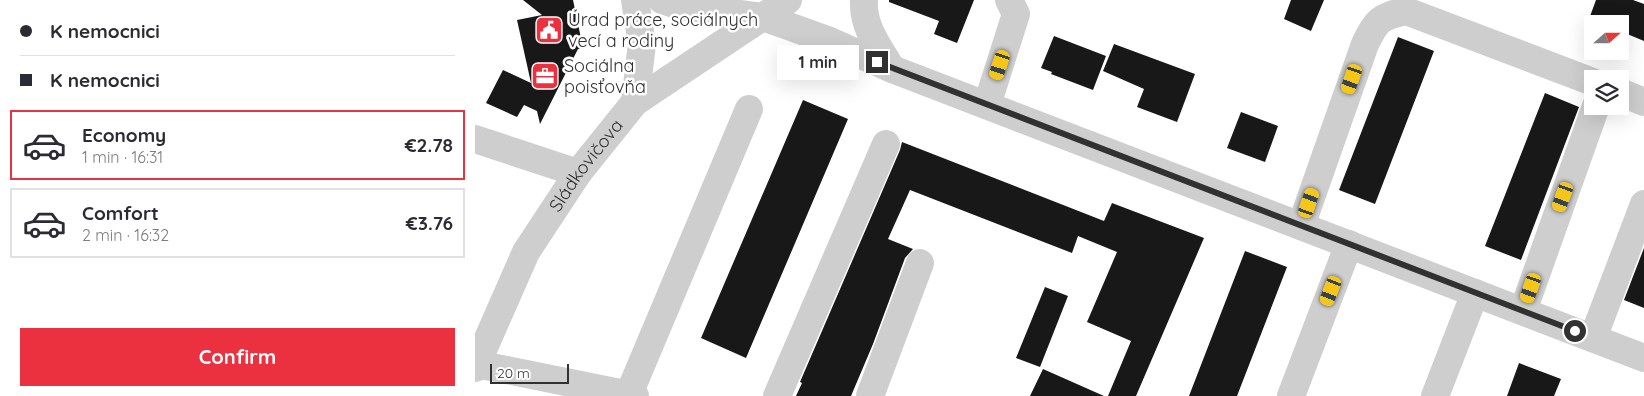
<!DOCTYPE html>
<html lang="en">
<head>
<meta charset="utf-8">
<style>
  body { margin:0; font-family:Quicksand,sans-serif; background:#f7f7f7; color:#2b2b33; height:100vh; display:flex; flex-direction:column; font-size:19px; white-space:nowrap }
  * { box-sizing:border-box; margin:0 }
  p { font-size:16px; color:#7c7c81 }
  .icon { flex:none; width:28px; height:28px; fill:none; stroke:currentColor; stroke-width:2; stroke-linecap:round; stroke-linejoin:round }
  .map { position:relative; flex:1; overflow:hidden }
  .drawer { display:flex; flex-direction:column; background:#fff; width:475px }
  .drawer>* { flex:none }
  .hud { display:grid; align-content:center; height:110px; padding:0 20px; background:#fff }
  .needle { width:32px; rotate:69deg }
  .tools { position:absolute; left:1109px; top:15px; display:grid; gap:10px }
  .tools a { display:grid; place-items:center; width:45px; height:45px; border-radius:0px; background:#fff; box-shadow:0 5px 20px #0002; font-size:25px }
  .scale { position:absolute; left:15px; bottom:12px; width:79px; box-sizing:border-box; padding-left:5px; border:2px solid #313131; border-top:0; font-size:14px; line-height:18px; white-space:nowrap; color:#313131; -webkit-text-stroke:4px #fff; paint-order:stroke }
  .end { position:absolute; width:22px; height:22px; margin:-11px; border:6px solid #313131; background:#fff; box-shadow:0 0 0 2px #fff }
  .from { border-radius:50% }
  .bubble { position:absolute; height:35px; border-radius:0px; background:#fff; box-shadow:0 5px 20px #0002; font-size:16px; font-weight:700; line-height:35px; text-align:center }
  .car { position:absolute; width:15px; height:30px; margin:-15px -8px; border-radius:6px; box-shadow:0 0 4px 1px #0007; background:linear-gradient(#f5c518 24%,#345 0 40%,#f5c518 0 76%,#345 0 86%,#f5c518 0) }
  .hud b { display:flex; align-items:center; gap:18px; height:48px; font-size:19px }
  .hud b+b { border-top:1px solid #e1e1e2 }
  .hud i { width:12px; height:12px; background:#2b2b33 }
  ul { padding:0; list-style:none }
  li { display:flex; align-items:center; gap:15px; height:70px; margin:0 10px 8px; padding:0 10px; border:2px solid #e1e1e2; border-radius:0px }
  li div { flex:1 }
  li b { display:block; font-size:19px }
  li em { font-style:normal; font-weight:700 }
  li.on { border-color:#eb3140 }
  li>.icon { width:45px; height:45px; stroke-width:1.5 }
  .primary-button { display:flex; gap:10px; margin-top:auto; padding:10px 20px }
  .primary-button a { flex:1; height:58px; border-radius:0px; background:#eb3140; color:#fff; font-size:20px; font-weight:700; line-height:58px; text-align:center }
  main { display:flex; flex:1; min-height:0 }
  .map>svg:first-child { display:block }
  .building { fill:#181818 }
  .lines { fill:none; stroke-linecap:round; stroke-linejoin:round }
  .minor { stroke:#cecece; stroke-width:28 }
  .route { stroke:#313131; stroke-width:6 }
  .labels { text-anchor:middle; stroke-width:5; stroke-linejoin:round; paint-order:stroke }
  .poi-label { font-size:18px; fill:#313131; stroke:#fff; text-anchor:start }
  .street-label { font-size:18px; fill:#313131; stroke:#fff }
</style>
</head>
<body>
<main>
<section class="drawer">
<div class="hud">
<b><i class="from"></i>K nemocnici</b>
<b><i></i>K nemocnici</b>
</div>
<ul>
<li class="on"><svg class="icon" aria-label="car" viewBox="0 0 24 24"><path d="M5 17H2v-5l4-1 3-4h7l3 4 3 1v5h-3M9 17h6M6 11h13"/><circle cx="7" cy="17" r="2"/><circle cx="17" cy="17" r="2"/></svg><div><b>Economy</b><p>1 min · 16:31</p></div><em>€2.78</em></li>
<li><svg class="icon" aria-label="car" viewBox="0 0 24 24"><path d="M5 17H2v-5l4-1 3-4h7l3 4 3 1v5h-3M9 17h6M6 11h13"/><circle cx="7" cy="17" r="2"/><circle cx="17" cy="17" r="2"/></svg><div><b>Comfort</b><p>2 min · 16:32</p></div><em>€3.76</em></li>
</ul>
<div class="primary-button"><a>Confirm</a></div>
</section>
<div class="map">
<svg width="1169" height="396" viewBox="0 0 1169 396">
  <rect width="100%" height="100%" fill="#fff"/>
  <path class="building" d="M48,0h50l10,48 -5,1 -38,75 -3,-13 -13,-6 -7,12 -31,-14 17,-33 28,13 -14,-63 25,-5z
    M414,0h85l-17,43 -23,-9 5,-13 -50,-19z
    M816,0h33l-13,31 -27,-12z
    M1121,0h37l11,4v37l-24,-10v-7h-20l-11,-5z
    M579,36l52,20 -13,34 -42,-16 1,-2 -11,-4z
    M923,37l36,14 -59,153 -36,-14z
    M639,44l81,30 -18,48 -40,-15 7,-18 -41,-18z
    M1070,93l34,14 -58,153 -36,-14z
    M328,100l45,19 -102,239 -45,-20z
    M766,112l37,14 -13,36 -38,-14z
    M427,142l202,79 8,-18 92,35 -68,158h-28l23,-55 -44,-19 30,-70 -39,-16 -6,17 -162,-63 -22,49 25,10 -8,9 -32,86 -22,52h-55l6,-13 -2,-1 100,-232z
    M1169,248v60l-20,-8z
    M770,251l42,16 -50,129h-48z
    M570,287l23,9 -28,71 -24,-9z
    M1044,363l42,16 -7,17h-47z
    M568,369l61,27h-74z"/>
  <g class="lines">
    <g class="minor">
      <path d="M187,0l18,6 83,11 67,24 62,28 752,289"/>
      <path d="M389,0c-2,26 15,48 28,69"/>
      <path d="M1145,92l24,10"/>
      <path d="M160,102l7,-58 -7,-44"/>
      <path d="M512,105l29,-91 -7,-14"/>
      <path d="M0,139l103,34"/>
      <path d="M826,226l64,-182c12,-24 14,-27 41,-33l187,71"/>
      <path d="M1048,311l73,-205"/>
      <path d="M1118,338l51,-134"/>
      <path d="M2,364l158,32"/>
      <path id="s1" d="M0,368l51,-116 52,-79 57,-71 153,-102"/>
      <path d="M154,394l120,-285"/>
      <path d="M302,396l109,-252"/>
      <path d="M395,396l50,-133"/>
      <path d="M816,396l58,-152"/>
      <path d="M960,396l40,-103"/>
    </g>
  </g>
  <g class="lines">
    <path class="route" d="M402,62l698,269"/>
  </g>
  <defs>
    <g id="civic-square" transform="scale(1.4375)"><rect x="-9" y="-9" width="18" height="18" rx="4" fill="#eb3140" stroke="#fff"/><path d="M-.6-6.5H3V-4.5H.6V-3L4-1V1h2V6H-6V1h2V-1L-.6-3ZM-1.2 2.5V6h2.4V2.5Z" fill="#fff"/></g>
    <g id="office-square" transform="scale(1.4375)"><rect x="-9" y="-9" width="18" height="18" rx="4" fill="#eb3140" stroke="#fff"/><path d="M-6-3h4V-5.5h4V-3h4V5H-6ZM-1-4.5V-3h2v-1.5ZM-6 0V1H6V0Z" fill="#fff"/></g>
  </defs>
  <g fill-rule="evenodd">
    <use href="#civic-square" x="74" y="30"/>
    <use href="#office-square" x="70" y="76"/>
  </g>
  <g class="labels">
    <g class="poi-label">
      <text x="93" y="26">Úrad práce, sociálnych<tspan x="93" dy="21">vecí a rodiny</tspan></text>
      <text x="89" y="72">Sociálna<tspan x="89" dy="21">poisťovňa</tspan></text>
    </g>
    <g class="street-label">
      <text dy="6" stroke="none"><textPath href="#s1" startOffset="232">Sládkovičova</textPath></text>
    </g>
  </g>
</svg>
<div class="tools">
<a><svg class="needle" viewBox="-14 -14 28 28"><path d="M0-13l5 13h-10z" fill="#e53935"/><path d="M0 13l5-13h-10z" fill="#7c7c81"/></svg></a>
<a><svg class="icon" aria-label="layers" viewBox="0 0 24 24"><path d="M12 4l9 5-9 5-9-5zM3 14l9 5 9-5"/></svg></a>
</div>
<div class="scale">20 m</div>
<i class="end from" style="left:1100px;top:331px"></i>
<i class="end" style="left:402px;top:62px"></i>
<div class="bubble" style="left:302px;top:45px;width:82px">1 min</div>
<i class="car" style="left:525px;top:65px;rotate:198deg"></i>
<i class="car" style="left:877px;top:79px;rotate:199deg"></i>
<i class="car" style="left:1088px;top:197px;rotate:200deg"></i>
<i class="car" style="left:834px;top:203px;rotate:19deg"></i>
<i class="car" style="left:1056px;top:288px;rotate:199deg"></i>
<i class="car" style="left:856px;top:291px;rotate:201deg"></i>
</div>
</main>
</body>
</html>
